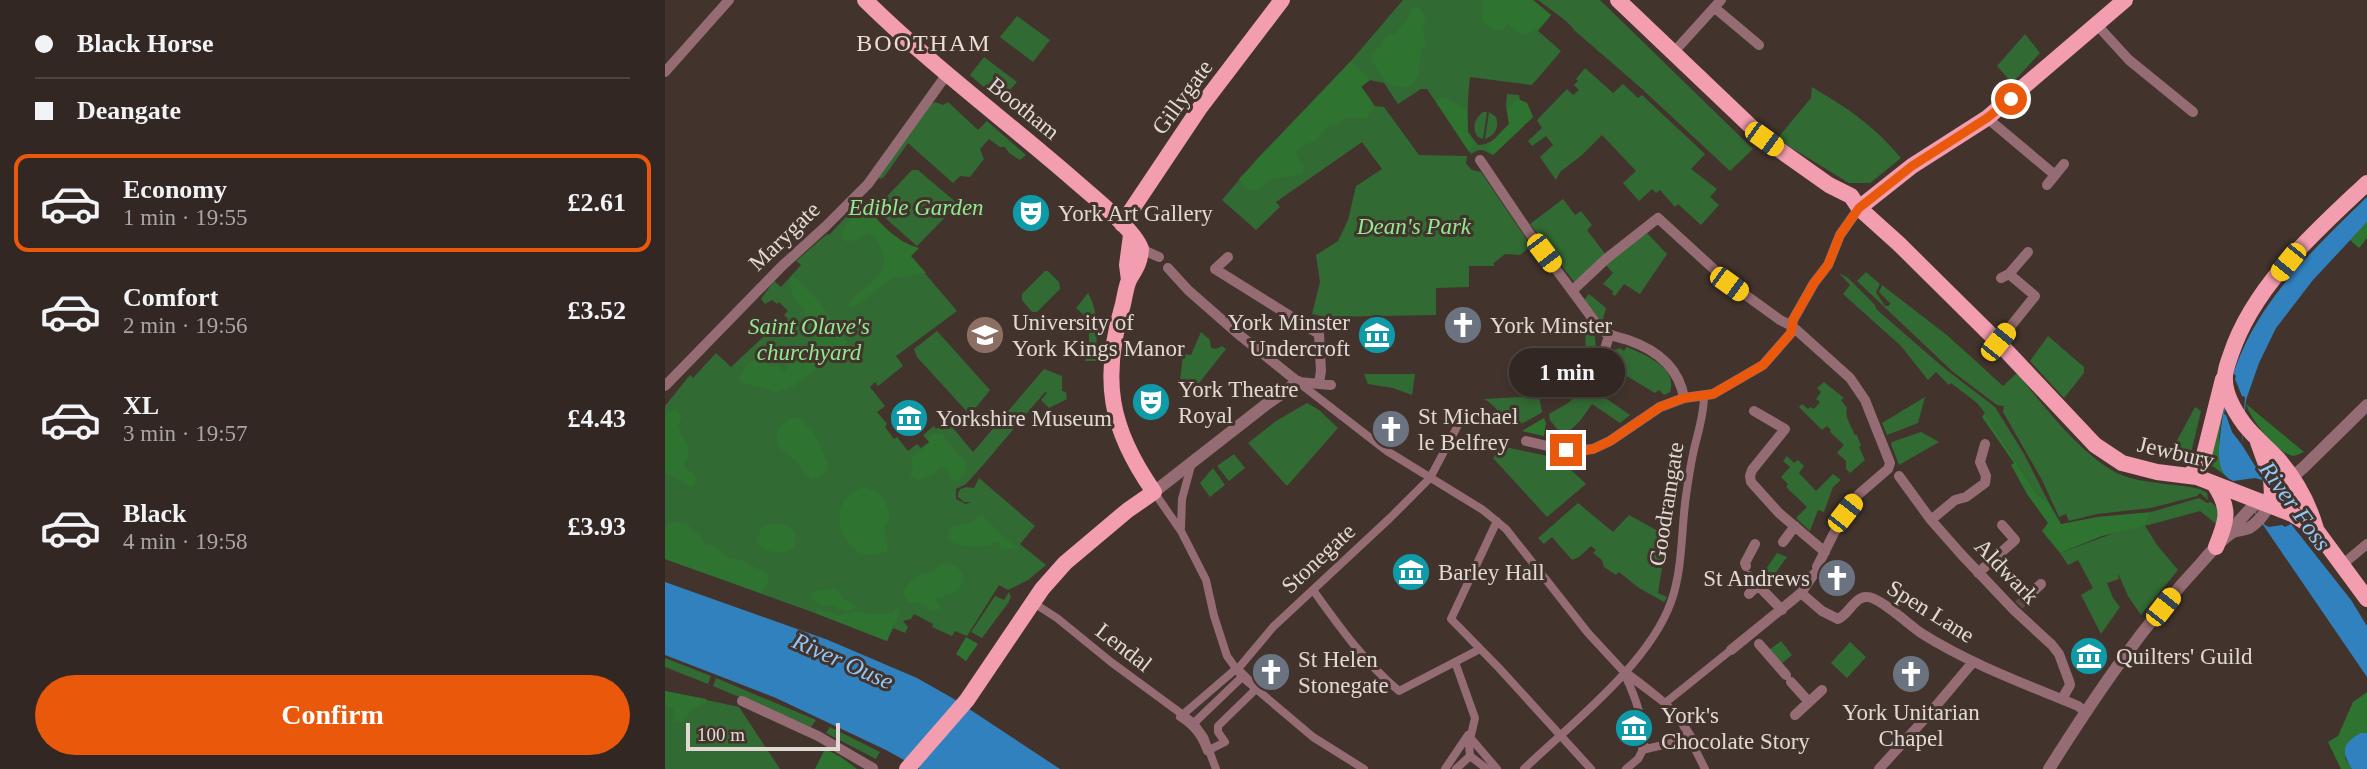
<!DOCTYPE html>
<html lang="en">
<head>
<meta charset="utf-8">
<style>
  body { margin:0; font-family:Georgia,serif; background:#3d332f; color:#f1f3f6; height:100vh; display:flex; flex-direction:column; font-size:26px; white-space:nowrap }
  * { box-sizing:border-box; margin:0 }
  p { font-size:23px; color:#a8a5a5 }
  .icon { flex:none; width:38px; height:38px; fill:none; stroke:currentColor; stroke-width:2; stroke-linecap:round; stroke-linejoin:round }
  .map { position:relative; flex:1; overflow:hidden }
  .drawer { display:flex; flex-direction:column; background:#322722; width:665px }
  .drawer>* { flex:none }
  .guide { display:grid; align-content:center; height:154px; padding:0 35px; background:#322722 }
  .scale { position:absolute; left:21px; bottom:18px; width:154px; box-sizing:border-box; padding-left:7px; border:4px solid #e2d9d5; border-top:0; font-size:19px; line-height:24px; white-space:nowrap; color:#e2d9d5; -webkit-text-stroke:5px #42342d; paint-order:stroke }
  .end { position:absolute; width:32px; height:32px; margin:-16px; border:9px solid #ea580c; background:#fff; box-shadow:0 0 0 4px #fff }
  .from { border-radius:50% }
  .bubble { position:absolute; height:49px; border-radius:24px; background:#322722; box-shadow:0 4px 10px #0003,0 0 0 2px #4d4440; font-size:23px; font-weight:700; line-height:49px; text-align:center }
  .car { position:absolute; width:21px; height:42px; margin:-21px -10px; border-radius:9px; box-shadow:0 0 5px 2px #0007; background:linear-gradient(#f5c518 24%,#345 0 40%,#f5c518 0 76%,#345 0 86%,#f5c518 0) }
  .guide b { display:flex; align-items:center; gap:24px; height:66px; font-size:26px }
  .guide b+b { border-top:2px solid #4d4440 }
  .guide i { width:18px; height:18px; background:#f1f3f6 }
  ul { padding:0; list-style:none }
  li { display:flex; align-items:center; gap:21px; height:98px; margin:0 14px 10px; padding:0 21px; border:4px solid transparent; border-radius:14px }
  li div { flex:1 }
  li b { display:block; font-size:26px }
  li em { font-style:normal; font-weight:700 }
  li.selected { border-color:#ea580c }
  li>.icon { width:63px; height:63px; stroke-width:1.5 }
  .action { display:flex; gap:14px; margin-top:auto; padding:14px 35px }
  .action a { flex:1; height:80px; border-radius:42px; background:#ea580c; color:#fff; font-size:28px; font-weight:700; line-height:80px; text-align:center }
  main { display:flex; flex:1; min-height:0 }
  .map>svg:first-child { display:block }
  .green { fill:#326a33 }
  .forest { fill:#2e7330 }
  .water { fill:#3181bf }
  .pier { fill:#42342d }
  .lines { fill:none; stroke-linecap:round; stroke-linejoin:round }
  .minor-tunnel { stroke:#5a4d46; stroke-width:10; stroke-dasharray:10 5; stroke-linecap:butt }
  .pedestrian { stroke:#966c74; stroke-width:8 }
  .minor { stroke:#966c74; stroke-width:10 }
  .tertiary { stroke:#966c74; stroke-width:12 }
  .primary { stroke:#f39db0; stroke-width:16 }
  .route { stroke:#ea580c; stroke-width:9 }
  .labels { text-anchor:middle; stroke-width:6; stroke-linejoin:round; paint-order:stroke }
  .street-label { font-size:23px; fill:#e2d9d5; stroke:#42342d }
  .park-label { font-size:23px; font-style:italic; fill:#90eb8f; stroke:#42342d }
  .poi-label { font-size:23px; fill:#e2d9d5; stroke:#42342d; text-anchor:start }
  .neighbourhood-label { font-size:24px; letter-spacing:2px; fill:#efdcd4; stroke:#42342d }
  .water-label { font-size:24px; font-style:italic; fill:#90c8fa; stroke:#42342d }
</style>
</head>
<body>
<main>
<section class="drawer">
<div class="guide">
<b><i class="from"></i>Black Horse</b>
<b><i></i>Deangate</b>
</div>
<ul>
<li class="selected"><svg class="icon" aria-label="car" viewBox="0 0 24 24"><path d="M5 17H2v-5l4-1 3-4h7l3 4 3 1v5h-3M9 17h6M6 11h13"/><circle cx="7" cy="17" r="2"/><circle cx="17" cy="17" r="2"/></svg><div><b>Economy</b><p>1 min · 19:55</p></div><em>£2.61</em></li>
<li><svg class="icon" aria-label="car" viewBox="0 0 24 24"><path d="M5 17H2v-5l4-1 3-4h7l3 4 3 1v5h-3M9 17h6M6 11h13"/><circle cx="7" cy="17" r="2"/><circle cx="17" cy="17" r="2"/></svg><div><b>Comfort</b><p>2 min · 19:56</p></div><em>£3.52</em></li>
<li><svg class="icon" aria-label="car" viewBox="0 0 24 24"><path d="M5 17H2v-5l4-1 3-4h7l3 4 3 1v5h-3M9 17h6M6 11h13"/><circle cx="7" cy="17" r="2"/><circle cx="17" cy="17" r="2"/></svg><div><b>XL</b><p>3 min · 19:57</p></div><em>£4.43</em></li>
<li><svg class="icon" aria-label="car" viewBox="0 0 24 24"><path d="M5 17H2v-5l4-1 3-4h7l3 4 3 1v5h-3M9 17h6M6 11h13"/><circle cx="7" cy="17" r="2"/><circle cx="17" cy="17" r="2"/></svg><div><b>Black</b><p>4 min · 19:58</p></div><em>£3.93</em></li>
</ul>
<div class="action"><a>Confirm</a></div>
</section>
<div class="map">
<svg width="1702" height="769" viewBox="0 0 1702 769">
  <rect width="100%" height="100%" fill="#42342d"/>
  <path class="green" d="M738,0h130l18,15 -13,16 23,20 -29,34 -62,-8c-2,19 -3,36 -2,55l10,13c15,0 21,-12 31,-21l-3,-18 1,-12 12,1 1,5 7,3 6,14 -40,38c-10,-5 -12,-8 -22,-1l-44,-65h-6l-23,15 -14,-21 -14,-3 -9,6 14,20 9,1 35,48 48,1 -1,8 6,6 9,2 50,74 -11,9 -15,-1 -11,9v3h-25v21l-33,1v27l-111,2 -13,-3 8,-32 -4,-27 22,-14 10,-21 8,-34 26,-17 -20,-27 -86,60 4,5 -24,23 -34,-30 34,-40 95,-99z
    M873,0h62l153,149 -23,22 -89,-83 -67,-58c-4,-8 -26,-22 -36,-30z
    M352,16l33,24 -17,22 -33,-25z
    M1360,34l15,19 -28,30 -15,-17z
    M319,57l33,25 -17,19 -30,-26z
    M920,68l28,25 10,-9 15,14 4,-3 63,59 -14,15 26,20 -7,8 9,8 -18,20 -23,-21 -3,3 -15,-17 -4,3 -4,-4 -13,12 -16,-18 13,-12 -34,-36 -20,20 -22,17 -4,8 -16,-23 13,-12 -7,-9 -14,10 -4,-5 14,-13 -5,-8 30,-31 6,6 6,-5 -5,-5 4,-4 -2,-2z
    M1147,87c38,23 60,37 89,71l-31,25h-21l-72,-44 34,-41z
    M270,102l8,3 5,-3 30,28 9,-9 39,34 -6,5 -11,-7 -4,-6h-5l-11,-8 -9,10 4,10 -14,18 -10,-1 -7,7 -45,-40 -24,34 -4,2 -2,-2 53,-74z
    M818,112h4l-4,27 -5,-2c-7,-9 -3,-19 5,-25z
    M824,112l7,5c3,10 0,18 -11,22z
    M247,170h6l40,34 -41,42 -42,-37z
    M898,199l12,16 6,-4 11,14 -5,5 19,25 -31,28 -45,-59z
    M191,206l54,50 47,55 -61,45 7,10 -25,20 -3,-4 -5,5 15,19 -8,6 10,12 -2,3 9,12 3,-2 11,14 9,-7 4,4 8,-6 -6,-7 11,-9 2,3 11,-8 26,31 71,-83 18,7v15l4,1 1,7 -18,9 -8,-8 6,-7 -2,-1 -61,72 -18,20 -10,5v10l10,5 5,-2h-7l-6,-5c-1,-10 8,-11 16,-9l5,-10 56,48 -15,18 26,21 -18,15 -20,10 -9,-5 -32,51 -12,-5 -3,5 -20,-9 1,-3 -19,-10 -3,5 -8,2 5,6 -3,6 -12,-5 -6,13 -72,-28 -150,-54v-153l25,-31 3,3 23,-25 15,14 42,-39 3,2 12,-11 -4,-4 4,-4 -9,-9 -2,2 -5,-4 -7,4 -4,-5 13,-18 7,6 20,-22 -5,-4 31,-27 2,1z
    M982,233l20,21 -27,40 -16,-10 -9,12 -3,-2 1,-3 -10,-7 10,-11 -8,-9z
    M380,271h3l11,11 1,7 -23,23h-5l-10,-12v-6z
    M1201,272l14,12 -4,8 9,14h4l1,-3 -11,-11 3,-7 66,51 55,50 14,-13c27,33 72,94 113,105 23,6 47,6 70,11l7,4 1,7 -8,-7 -3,3 -46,12 -54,6 -28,7 -3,-7 -7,3 -17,-37 -39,-68 1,-6 -7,-1 -45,-34 -95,-90z
    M1174,273l9,5 27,27 1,4 68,59 51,39 29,47 25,49 -13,-10 -51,-80 -8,-10 -26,-20 -2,2 -13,-13 -8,8 -27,-34 -58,-52 7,-9z
    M423,293c12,21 8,44 8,68h-11l4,-12v-29l-13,-12z
    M924,294l17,14 -4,14 -18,-22z
    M920,318c16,20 12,37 1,58z
    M272,331l53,59 -20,25 -53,-58 -3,-8z
    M536,332l9,8 1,8 5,1 6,-3 4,3 -27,34v6c-8,-6 -12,-4 -20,1l4,-36 8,1z
    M1383,336l36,31v6l-20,25 -34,-37z
    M962,347c18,8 51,20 43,45l-6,3 -5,-5 -4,3 -50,-30 10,-13 5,-2 4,3z
    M699,374h51l-3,21 -19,-7 -25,-4z
    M1159,382l20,16 -3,2 6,8c-3,9 5,19 8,27h2l4,11 -2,1 6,13 -15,13 -4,-4v-8l-9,-8 7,-8 -14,-13 1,-2 -4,-4 -5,4 -23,-23 3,-3 6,5 3,-2 3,2 6,-7 -4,-3 5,-7 -4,-4z
    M919,388l23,11 23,16 -10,8 -28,-19 -12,17 -17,16 -13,-17 -1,-6 19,-11z
    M874,396l3,16c-46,30 -29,3 -58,-13z
    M1260,397l-7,26 -31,12 -5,-12z
    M642,403l12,7 19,18 -50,57h-2l-38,-42 28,-22z
    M1530,407l6,4 -10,42 -16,4 -15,-3 14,-8z
    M1256,432l18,10 -40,23 -8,-21 1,-2z
    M845,448l56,12 1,6 19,18 -39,33 -54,-59 7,-9z
    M569,454l11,14 -16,13 -12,-15z
    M1122,456l7,7 4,-3 6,6 -5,7 17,18 17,-17 8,6 -8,7 -9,25 -6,-2 -8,21 -14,-13 11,-11 -21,-20 2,-3 -7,-7 9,-10 -7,-6z
    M548,468l12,17 -15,12 -10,-14z
    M1534,498l8,5 4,-1 7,7 2,7 -4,8 -16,-13 -55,15 12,19 21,25 -37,45 -13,-19 -10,-23 1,6 -12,4 6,15 7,9 -19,27 -20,-39 12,-7 -15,-28 -10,5 -8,-12 65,-24 20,-3 6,-14z
    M913,503l35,29 16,-17 38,21 -9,57 9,4 -3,5 -25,-14 -20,-16 -3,3 -12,-8 -2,-7 -9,-7 3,-3 -5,-4 -12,11 -7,3 -20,-23 -8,7 -6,-6z
    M1112,553l10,4 -20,28 -8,-6z
    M344,592l2,5 -3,6 -26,35 -11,-6 24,-36 9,4z
    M1116,641l11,14 -11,9 -12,-14z
    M1185,642l16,15 -19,21 -16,-15z
    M0,658l46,18 -3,8 -43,-17z
    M51,678l100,42 -5,7 -98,-41z
    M0,691l74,16 41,62h-115z
    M165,727l50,25 -4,7 -50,-26z"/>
  <path class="forest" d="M816,0h52l18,15c-10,12 -15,17 -30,20l-13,-11 -7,7 -10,-2 -9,-9 1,-18z
    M754,6l7,14 -3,10 3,15 -5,5 -2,23 -7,12 -10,3 -17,-5 -13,-22v-8l9,-7 2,-8 12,-4 12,-15 5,-10z
    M686,61l19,19 -9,7 11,15 -1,10 -5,6 -21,-1 -7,7 -9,1 -13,15 -20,10 1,8 8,6 -4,10 -32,6 -9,9 -12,1 -9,-11z
    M781,98l12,6 3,5h6l1,23 6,12 -5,8 -33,-50 1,-3z
    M855,100l7,3 6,14 -40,38 -7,-6 23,-25 -2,-14 6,-8z
    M195,204h6c10,17 32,39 53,44l-8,8 15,17 -34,5 -39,30 -5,-2c10,-20 46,-28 33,-57 -3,-7 -6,-12 -14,-16l-11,7 -10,2 -5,-6 6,-13z
    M1702,222v16l-8,10 -9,-8z
    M128,275l29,30 27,41 -57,41 -4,-2v3l-12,4 -35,-10 -2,-6c7,-10 9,-14 21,-19l10,9h8l8,6 2,-10 7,-3 2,-5 12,-3 7,-18 -8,-9 -5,-16c-9,-6 -13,-18 -13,-29z
    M1581,404l58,48 -10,4c-16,-1 -43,-36 -48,-52z
    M1555,407l4,3c-6,22 -8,46 2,66l-19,-14z
    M10,409l7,7 -4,10c6,17 16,19 6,39l2,5 7,3 3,6 -2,6 -5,1 -24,-14v-58z
    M1320,413l51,80 13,10 12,21 36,-7 54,-5 -6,14 -43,10 -42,17 -18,-22 6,-8 -21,-29 -16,-29 3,-2 -32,-46z
    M134,417l17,19 11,26v8l-6,7 -9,2c-7,-6 -10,-9 -14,-16 -4,-5 -10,-7 -14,-11 -15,-15 -3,-33 15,-35z
    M879,418l2,5 -2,13 -22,-5z
    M267,434h10l24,29 1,7 -9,10h-7l-4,-10 -5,-4 -3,1 -4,7 -18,6 -7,-4 3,-10 -2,-7 19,-17 -3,-4z
    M197,488c17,0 26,14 28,30 -12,15 0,18 -3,34l-20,4c-4,-2 -11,-5 -14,-8 -20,-18 -19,-52 9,-60z
    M317,515l27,27 10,6 -18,1 -2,-8 -6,1 -2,3c-14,2 -33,4 -44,-7l3,-10 6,-3 12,-1z
    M13,522l11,3 3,6 9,5 3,8 12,2 10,11 15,3 27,14 1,9 -8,10 -96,-34v-31l5,-5z
    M107,523c19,3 27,2 22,25 -11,8 -28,5 -37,-5l4,-15z
    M277,563l14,3 7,9c0,21 -11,18 -27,23l4,11 -9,2 -6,-6 -17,-3 -4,-10c8,-14 12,-19 29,-20z
    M168,588l5,1 4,9 14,8 -1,3 -11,2 -13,-6h-12l-8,-7 1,-6z
    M230,609h3l1,4 -12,28 -72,-28 3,-3 23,5 16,-4 12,3h22z
    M301,637l12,7 -12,17 -10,-7z
    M0,691l41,8 1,3 -17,8c-1,9 -7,14 -16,11l-1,-13 -8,-2z
    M1702,692v41l-6,1 -16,24 7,11h-11l-13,-27 10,-6 15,-34z
    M160,749l16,8 16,12h-42z"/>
  <path class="water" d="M1702,197v25l-54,58 -37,48 -17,35 -13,37 -4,45 49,79 60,76 16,26v51l-134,-196c-16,-7 -15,-28 -13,-43 10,-110 72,-168 147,-241z
    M0,582l163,58 89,38 37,21 106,70h-140l-34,-19 -110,-52 -111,-43z
    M1696,733h6v36h-15c-11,-17 -10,-26 9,-36z"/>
  <path class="pier" d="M1567,372l4,4 -1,3 7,17 3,1 -3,48 -10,-13 -6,-17 -2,-1z
    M1590,478l7,2 29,44 -6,3 -3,-2 -13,2 -4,-2 -32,-44z"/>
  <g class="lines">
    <path class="minor-tunnel" d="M1354,605l8,-8"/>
    <path class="pedestrian" d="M633,382l89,69 96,59 23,19 82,104 37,40 40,30 14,14 26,52
      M489,492l27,39 25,49 8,36 13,40 15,21 71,60 51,32
      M832,521l-46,98 48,49 92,101
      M516,528l1,-29 10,-37
      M648,590c25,35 52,73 86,101l81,-42
      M367,602l25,16 54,44 83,61 10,14 12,32
      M790,662l20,56 -6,26 1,12
      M572,668l20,20 -39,38v6l7,10 -18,9c-6,-16 -13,-25 -27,-34z
      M572,670l36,-43 117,-109 40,-40 27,-51
      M962,673c28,21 47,34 65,65l-50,12c6,-21 -8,-56 -17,-75z
      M1000,703l66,-53
      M529,723l48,-46
      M805,756l17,13
      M780,769l23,-34 29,34
      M791,769l14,-13
      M859,769c47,-45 125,-105 147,-167 12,-33 10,-72 15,-106 2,-14 4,-28 7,-42 4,-19 11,-38 11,-58
      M961,769l12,-10 7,-13"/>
    <path class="minor" d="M1050,8l44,37
      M1432,25l32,35 64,52
      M1008,53l48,-53
      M0,72l64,-72
      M1322,118l68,57
      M815,160l50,74 71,96c9,6 17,7 27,10 29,10 51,28 56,58
      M1382,185l17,-21
      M476,249l18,8
      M563,257l-13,12 104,65 2,37 -2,12
      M503,268l20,22 49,43 61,49 33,3
      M1336,278l8,-4 19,-22
      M908,290l33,-31 52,-41 71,65 51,37 12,6 58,52 15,22 25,63 -2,6 -29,25 -15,19 -27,54
      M1333,342l37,-46 -26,-22
      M939,352l5,-16
      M0,386l117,-120 44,-40 42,-42 79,-110
      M1089,411l31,18 -33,41 -2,6 1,6 28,31 46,39
      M861,441l43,10 24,-2 17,-8 50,-34 24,-9 29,-4 50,-29 28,-32 2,-13 21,-37 14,-18 12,-30 19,-27
      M1234,476l32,44 30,34 53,56 38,35 7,9 10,27 1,4 -8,14
      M1266,520l24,-20 11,-3 19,-14 1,-7 -6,-14 5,-18
      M1118,542l12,-16
      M1678,564l24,-20
      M1081,566l-1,-3 10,-19
      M1313,573l37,-33 -13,-15
      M1084,576l33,34
      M1136,593l21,18 16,8c11,-5 17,-23 29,-22 13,0 42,28 54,36 49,31 104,51 157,73l7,6
      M1084,594l10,-10
      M1362,597l14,-13
      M1094,644l27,31
      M1066,650l70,-57 13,-19
      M1126,682l18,20
      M77,701l76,35 55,32
      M1130,715l27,-25
      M1214,769l51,-56 43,-51"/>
    <path class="tertiary" d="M489,492l114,-89 30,-21
      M1568,532l6,-11 13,-14 20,-12 32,-28 63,-62
      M1384,769c46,-73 94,-144 153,-207 9,-10 19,-23 31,-30 5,-2 11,-2 16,-4 10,-6 19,-18 22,-29"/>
    <path class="primary" d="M200,0c66,65 140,120 209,180 17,15 60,49 67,69 -1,13 -4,18 -11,29 -4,7 -5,18 -7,26 -22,75 -14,124 31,188l-26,18 -63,53 -23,26 -75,111 -60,69
      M953,0l146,139 65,46 22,11 8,12 40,36 99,98 97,103 27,18 35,9 40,5 95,37 24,15
      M1194,208l53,-42 75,-48 138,-118
      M457,224l77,-115 83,-109
      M464,280l-2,-15 4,-30
      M1593,442l13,36 1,17
      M1524,476l13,-13 21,-84
      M1549,484c17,25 13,36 2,63
      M1646,523l56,76
      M1651,529c-7,-25 -21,-50 -38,-70 -11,-12 -24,-22 -34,-35 -8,-11 -19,-29 -19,-44 -1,-8 3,-17 6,-26 23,-69 84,-122 136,-171"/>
  </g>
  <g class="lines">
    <path class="route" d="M901,450l16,1 11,-2 17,-8 50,-34 24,-9 29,-4 50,-29 28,-32 2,-13 21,-37 14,-18 12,-30 19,-27 53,-42 75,-48 24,-19"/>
  </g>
  <defs>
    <g id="theatre-disc" transform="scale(2.0125)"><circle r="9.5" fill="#0f9aa8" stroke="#42342d"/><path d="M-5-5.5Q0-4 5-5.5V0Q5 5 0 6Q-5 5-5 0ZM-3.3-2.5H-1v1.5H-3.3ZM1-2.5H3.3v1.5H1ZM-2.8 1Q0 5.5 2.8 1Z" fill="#fff"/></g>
    <g id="church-disc" transform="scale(2.0125)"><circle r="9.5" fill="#6b7280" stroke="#42342d"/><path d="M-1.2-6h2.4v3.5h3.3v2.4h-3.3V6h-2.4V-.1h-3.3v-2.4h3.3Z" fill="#fff"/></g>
    <g id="university-disc" transform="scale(2.0125)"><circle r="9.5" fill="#8d6e63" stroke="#42342d"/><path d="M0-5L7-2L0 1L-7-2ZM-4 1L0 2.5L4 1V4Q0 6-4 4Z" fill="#fff"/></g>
    <g id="museum-disc" transform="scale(2.0125)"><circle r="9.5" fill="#0f9aa8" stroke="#42342d"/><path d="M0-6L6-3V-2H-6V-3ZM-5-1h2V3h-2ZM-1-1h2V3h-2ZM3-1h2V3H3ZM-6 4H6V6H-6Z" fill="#fff"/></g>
  </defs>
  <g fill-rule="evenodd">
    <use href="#theatre-disc" x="366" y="213"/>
    <use href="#church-disc" x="798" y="325"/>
    <use href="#university-disc" x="320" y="335"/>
    <use href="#museum-disc" x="712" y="335"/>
    <use href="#theatre-disc" x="486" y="402"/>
    <use href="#museum-disc" x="244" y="418"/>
    <use href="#church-disc" x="726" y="429"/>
    <use href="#museum-disc" x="746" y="572"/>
    <use href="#church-disc" x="1172" y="578"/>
    <use href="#museum-disc" x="1424" y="656"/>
    <use href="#church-disc" x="606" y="672"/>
    <use href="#church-disc" x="1246" y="674"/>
    <use href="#museum-disc" x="969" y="728"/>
  </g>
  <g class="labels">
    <g class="street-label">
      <text transform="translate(517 97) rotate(-54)" y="8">Gillygate</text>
      <text transform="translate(359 108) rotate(39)" y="8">Bootham</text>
      <text transform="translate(119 236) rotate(-44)" y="8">Marygate</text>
      <text transform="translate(1511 452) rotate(13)" y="8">Jewbury</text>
      <text transform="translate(1001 504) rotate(-81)" y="8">Goodramgate</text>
      <text transform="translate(653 558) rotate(-43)" y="8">Stonegate</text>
      <text transform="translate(1342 571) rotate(46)" y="8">Aldwark</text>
      <text transform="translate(1266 611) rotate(32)" y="8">Spen Lane</text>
      <text transform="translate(459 647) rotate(38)" y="8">Lendal</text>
    </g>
    <g class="park-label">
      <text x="251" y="215">Edible Garden</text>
      <text x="749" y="234">Dean's Park</text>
      <text x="144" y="334">Saint Olave's<tspan x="144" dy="26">churchyard</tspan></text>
    </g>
    <g class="poi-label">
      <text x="393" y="221">York Art Gallery</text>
      <text x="347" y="330">University of<tspan x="347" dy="26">York Kings Manor</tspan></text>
      <text x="685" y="330" text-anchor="end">York Minster<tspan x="685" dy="26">Undercroft</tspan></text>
      <text x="825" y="333">York Minster</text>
      <text x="513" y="397">York Theatre<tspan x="513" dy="26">Royal</tspan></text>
      <text x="753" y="424">St Michael<tspan x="753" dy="26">le Belfrey</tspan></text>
      <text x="271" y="426">Yorkshire Museum</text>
      <text x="773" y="580">Barley Hall</text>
      <text x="1145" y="586" text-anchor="end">St Andrews</text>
      <text x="1451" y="664">Quilters' Guild</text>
      <text x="633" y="667">St Helen<tspan x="633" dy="26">Stonegate</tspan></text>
      <text x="1246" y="720" text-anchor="middle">York Unitarian<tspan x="1246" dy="26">Chapel</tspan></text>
      <text x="996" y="723">York's<tspan x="996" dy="26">Chocolate Story</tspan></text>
    </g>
    <g class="neighbourhood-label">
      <text x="259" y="51">BOOTHAM</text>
    </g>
    <g class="water-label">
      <text transform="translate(1630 506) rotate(54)" y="8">River Foss</text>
      <text transform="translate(178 661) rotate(24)" y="8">River Ouse</text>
    </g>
  </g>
</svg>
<div class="scale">100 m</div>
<i class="end from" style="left:1346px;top:99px"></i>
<i class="end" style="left:901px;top:450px"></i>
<div class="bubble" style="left:844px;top:348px;width:116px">1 min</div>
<i class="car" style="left:1099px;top:139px;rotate:126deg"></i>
<i class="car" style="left:879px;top:253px;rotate:143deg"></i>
<i class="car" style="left:1623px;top:262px;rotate:219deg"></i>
<i class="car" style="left:1064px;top:284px;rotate:126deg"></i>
<i class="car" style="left:1333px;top:342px;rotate:39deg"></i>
<i class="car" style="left:1180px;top:513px;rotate:38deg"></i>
<i class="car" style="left:1498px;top:607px;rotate:38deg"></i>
</div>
</main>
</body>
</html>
